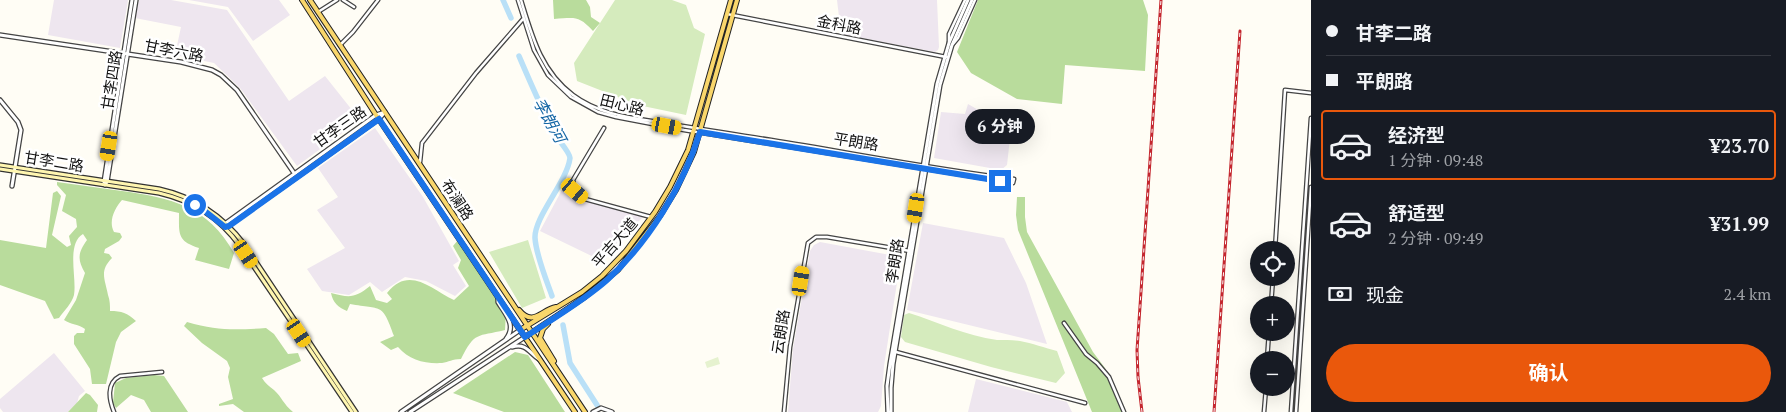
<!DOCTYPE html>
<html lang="zh">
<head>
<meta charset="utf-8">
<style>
  body { margin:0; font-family:"PT Serif","Noto Sans SC",serif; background:#242831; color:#f1f3f6; height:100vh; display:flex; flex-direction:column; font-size:19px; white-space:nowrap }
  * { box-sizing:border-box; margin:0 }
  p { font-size:16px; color:#9ea1a6 }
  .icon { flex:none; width:28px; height:28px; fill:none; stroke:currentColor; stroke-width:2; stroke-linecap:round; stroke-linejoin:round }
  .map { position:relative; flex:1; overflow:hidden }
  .sheet { display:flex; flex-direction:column; background:#171b24; width:475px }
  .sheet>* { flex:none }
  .hud { display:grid; align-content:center; height:110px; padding:0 15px; background:#171b24 }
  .buttons { position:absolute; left:1250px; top:241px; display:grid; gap:10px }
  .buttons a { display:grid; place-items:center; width:45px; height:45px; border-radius:50%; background:#171b24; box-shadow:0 5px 20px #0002; font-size:25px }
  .end { position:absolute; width:22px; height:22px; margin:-11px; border:6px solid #1a73e8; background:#fff; box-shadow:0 0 0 2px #fff }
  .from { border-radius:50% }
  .bubble { position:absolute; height:35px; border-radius:18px; background:#171b24; box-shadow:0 5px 20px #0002; font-size:16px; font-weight:700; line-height:35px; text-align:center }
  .car { position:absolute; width:15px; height:30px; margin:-15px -8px; border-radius:6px; box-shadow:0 0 4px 1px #0007; background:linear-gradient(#f5c518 24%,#345 0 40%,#f5c518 0 76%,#345 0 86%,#f5c518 0) }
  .hud b { display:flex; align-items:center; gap:18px; height:48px; font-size:19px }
  .hud b+b { border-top:1px solid #363941 }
  .hud i { width:12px; height:12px; background:#f1f3f6 }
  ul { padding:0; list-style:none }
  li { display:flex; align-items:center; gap:15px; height:70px; margin:0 10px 8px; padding:0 5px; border:2px solid transparent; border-radius:5px }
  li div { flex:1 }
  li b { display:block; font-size:19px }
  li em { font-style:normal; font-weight:700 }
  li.current { border-color:#ea580c }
  li>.icon { width:45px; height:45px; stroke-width:1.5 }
  .pay { display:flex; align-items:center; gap:12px; height:55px; padding:0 15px; font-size:19px }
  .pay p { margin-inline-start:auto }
  .action { display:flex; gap:10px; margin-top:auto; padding:10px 15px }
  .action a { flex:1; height:58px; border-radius:30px; background:#ea580c; color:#fff; font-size:20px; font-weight:700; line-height:58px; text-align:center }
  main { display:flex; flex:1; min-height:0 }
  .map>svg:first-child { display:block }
  .industrial { fill:#eee6ef }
  .green { fill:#d5ebbd }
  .forest { fill:#b9dc9c }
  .pitch { fill:#e6f2cf }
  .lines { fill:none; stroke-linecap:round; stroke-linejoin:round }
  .river { stroke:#b9e0f7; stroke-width:5.5 }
  .minor-casing { stroke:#444; stroke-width:5 }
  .tertiary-casing { stroke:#444; stroke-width:5.5 }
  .secondary-casing { stroke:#333; stroke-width:5.5 }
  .primary-casing { stroke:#222; stroke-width:6 }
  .minor { stroke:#fff; stroke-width:2.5 }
  .tertiary { stroke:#fff; stroke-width:3 }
  .secondary { stroke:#fff6b0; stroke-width:3 }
  .primary { stroke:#f9d66b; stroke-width:4 }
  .rail-casing { stroke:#c4262e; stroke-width:3 }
  .rail { stroke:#fff; stroke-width:1; stroke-dasharray:4; stroke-linecap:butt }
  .route { stroke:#1a73e8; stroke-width:6 }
  .labels { text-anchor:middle; stroke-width:5; stroke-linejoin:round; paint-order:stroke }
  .street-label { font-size:15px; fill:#111; stroke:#fff }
  .water-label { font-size:16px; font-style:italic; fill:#1768a6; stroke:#fff }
</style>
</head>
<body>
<main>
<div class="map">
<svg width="1311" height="412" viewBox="0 0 1311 412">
  <rect width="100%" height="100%" fill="#fffdf5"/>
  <path class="industrial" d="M54,0h74l-8,48 -72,-13z
    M139,0h32l56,10 62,91 36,-25 35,44 -63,46 -57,-78 -26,-25 -39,-8 6,-28 -46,-9z
    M189,0h90l11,15 -37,26 -25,-34z
    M837,0h100l2,47 -1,3 -3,2 -94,-18z
    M968,104l43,25 -4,36 -6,5 -67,-12 7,-46 24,2z
    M375,128l48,69 36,64 -6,4 13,21 -11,10 -29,-15 -21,-4 -23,15 -12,-10 -21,13 -27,-4 -15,-22 38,-21 -28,-38 21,-13 -20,-29z
    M564,186l17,13 62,18 -43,43 -60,-29z
    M923,223l81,15 22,45 21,61 -140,-34z
    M820,242l81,15 -17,109 -3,40 -3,6h-90l5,-63 17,-98 4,-6z
    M54,353l31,38 -6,5 -2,7 -9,9h-65l-3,-4v-9z
    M976,379l91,23 5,10h-104z"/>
  <path class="green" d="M615,0h57l14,5 8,23 11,6 -19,81 -48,-10 -61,-24 -3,-18z
    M528,240l18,58 -24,10 -33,-56z
    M909,313c29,9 57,23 88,27 7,0 15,0 23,1 12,2 25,7 37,10l8,22 -9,10 -65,-16 -86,-25 -4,-5 3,-22z"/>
  <path class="forest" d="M553,0h33l4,7 1,10 9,6 -7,8c-15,-16 -18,-13 -39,-12z
    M978,0h165l5,15 -3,56 -80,-6 -3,39 -45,-5 -46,-26 -14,-21z
    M57,182c22,3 43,6 65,9 49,7 86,15 112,62l-5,16 -34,-9 4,-12c-22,-7 -20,-14 -20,-35l-57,-13c-7,8 -14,21 -8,32l6,1 2,4 -3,4 -14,8 -1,4 5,1 3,4c-13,13 -7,21 -4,37 2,5 2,11 2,16 12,0 17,2 26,10l-15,11 -5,10 -10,42h-14l-2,-15 -16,-25v-8l3,-3h7l1,-4c-6,-5 -14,-4 -21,-9l12,-20 9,-27c-8,-14 -7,-20 2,-33l-4,-6c-17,10 -6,44 -9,61 -2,8 -10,16 -15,23l-5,1 -9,-18 -45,-16v-45l46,8 7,-55 4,-2 4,5 -9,39 15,12 4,-2 -2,-9 8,-9 -1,-8 -14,-8 4,-16 -9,-10z
    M1017,197h8v20l2,15 66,120 12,16 17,44h-30l-74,-182 -2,-15z
    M458,240l48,71 -1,19c-28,7 -30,1 -44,29 -9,0 -12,3 -19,4 -17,1 -33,-3 -44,-16l-7,3 -11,-8 14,-6c-12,-34 -12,-26 -44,-32l-3,7c-9,-4 -14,-8 -16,-18 19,5 24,5 39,-7l6,14 11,3 5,-4 -5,-6c22,-28 44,-4 67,7l15,-14 -11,-18 3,-8 -8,-14z
    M187,322c31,9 48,8 79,6l8,6 14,20 10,-1 3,8 -39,17c3,5 7,8 12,12 8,7 9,14 19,22h-49l-11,-8 -14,2v-2l14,-5 -5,-22 2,-9 -3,-7 -25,-18 -18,-17z
    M515,352l13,3 37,57h-61l-51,-19z
    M154,375l10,1 24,36h-37l-7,-12 -13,-5 -15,13 -3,-5 2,-20 11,-5z
    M86,393l4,2 8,10 -1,7h-29z"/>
  <path class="pitch" d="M718,357l2,7 -13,4 -2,-6z"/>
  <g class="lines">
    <path class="river" d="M503,0l8,18
      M519,56c12,28 23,54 37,80 4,6 14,17 14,22 -3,24 -36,59 -35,80 1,17 11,41 17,58
      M563,325l7,38 27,42"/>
    <g class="minor-casing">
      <path id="minor" d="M343,0l11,7
        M518,0l16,50 14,25 23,22 27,15 18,5 68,13 329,53 1,-4c-81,-10 -162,-26 -243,-39 -34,-5 -68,-11 -102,-16 -33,-6 -68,-8 -96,-29 -32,-24 -41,-59 -52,-95
        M318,12l19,-12
        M727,14l219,43
        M949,42v-8l16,-34
        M953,44l5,-6 17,-38
        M340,45l13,-13 25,-32
        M604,128l-31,52 2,11 10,8 66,18
        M420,162l2,-19 54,-70 47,-54
        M1275,250l10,-160 26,3
        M1271,305l2,-27
        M1064,323l22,31 11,9 12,14 15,35
        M896,352l189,51
        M1267,360l2,-28
        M114,412c-5,-12 -8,-29 6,-36l42,-4
        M784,412l6,-65 18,-104 8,-6h11l83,14
        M1264,412l2,-24
        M1291,412l20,-294
        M1296,412l15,-225"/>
    </g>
    <g class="tertiary-casing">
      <path id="tertiary" d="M0,35l181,27 31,8 9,5 16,15 57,83
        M0,100l18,22 3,8 -9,56
        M104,182l28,-182
        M105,185l2,-3 29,-182
        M225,226l1,-3 150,-108 9,-3
        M228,226l151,-107 5,-6
        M498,298v4c7,12 19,23 8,37
        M512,347c15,-4 17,6 28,13
        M401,412l119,-82
        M410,412l115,-75
        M593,412l8,-4 11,4
        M888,412l-1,-26 3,-22 47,-280 12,-41 19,-43
        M891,412v-24l2,-24 47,-279 12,-40 20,-45"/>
    </g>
    <g class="secondary-casing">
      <path id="secondary" d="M0,165l159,24c36,8 63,26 85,55l112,168
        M0,169l159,24c34,8 60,24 81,53l112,166"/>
    </g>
    <g class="primary-casing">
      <path id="primary" d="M302,0l74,115 199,297
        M310,0l275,412
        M519,310c14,17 22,0 37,-3
        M548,324l-5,5 -3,9 14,23
        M520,330l62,-38 20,-16 24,-25 29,-39 15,-25 18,-37 43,-150
        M525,337l60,-40 33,-27 42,-54 16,-26 18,-38 43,-152"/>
    </g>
    <use href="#minor" class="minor"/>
    <use href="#tertiary" class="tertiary"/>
    <use href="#secondary" class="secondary"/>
    <use href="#primary" class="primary"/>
    <g class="rail-casing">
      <path id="rail" d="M1142,412l-4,-35 -1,-27 24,-350
        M1214,412l26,-381"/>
    </g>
    <use href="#rail" class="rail"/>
  </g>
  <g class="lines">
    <path class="route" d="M195,205l11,7 19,15 4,-1 150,-107 146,218c27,-18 57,-35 82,-57 41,-37 77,-95 93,-148l300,49"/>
  </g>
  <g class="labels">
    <g class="street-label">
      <text transform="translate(839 25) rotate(11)" y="5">金科路</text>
      <text transform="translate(174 51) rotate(11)" y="5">甘李六路</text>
      <text transform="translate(112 80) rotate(-81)" y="5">甘李四路</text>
      <text transform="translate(622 105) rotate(14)" y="5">田心路</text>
      <text transform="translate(340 127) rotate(-35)" y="5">甘李三路</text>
      <text transform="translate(856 142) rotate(9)" y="5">平朗路</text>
      <text transform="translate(54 162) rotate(9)" y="5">甘李二路</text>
      <text transform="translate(457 200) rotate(57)" y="5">布澜路</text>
      <text transform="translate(615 243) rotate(-49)" y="5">平吉大道</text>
      <text transform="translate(895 261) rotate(-81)" y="5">李朗路</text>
      <text transform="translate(781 332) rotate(-81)" y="5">云朗路</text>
    </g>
    <g class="water-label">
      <text transform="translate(550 120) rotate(61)" y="6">李朗河</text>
    </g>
  </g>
</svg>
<div class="buttons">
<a><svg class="icon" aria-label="locate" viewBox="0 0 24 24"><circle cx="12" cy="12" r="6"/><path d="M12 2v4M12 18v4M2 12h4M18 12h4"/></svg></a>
<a>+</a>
<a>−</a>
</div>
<i class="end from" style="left:195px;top:205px"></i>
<i class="end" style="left:1000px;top:181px"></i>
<div class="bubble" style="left:965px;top:109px;width:70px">6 分钟</div>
<i class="car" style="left:667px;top:126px;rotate:100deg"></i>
<i class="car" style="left:109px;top:146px;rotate:189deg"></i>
<i class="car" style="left:575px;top:191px;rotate:130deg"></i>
<i class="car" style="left:916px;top:208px;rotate:189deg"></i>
<i class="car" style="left:246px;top:254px;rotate:146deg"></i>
<i class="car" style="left:801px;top:281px;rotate:9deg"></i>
<i class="car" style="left:299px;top:333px;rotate:146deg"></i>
</div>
<section class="sheet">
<div class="hud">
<b><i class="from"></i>甘李二路</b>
<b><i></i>平朗路</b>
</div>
<ul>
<li class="current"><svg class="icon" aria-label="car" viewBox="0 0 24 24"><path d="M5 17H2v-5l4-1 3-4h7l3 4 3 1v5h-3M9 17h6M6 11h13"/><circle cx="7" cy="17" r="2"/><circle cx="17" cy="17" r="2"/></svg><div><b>经济型</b><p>1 分钟 · 09:48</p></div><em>¥23.70</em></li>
<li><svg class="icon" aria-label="car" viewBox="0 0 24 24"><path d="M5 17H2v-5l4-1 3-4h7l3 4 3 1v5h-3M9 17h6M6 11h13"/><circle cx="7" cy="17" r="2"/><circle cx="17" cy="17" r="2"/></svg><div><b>舒适型</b><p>2 分钟 · 09:49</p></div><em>¥31.99</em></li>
</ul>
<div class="pay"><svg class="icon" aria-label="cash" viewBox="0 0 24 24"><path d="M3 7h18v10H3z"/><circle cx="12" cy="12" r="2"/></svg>现金<p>2.4 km</p></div>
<div class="action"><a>确认</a></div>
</section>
</main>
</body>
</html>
